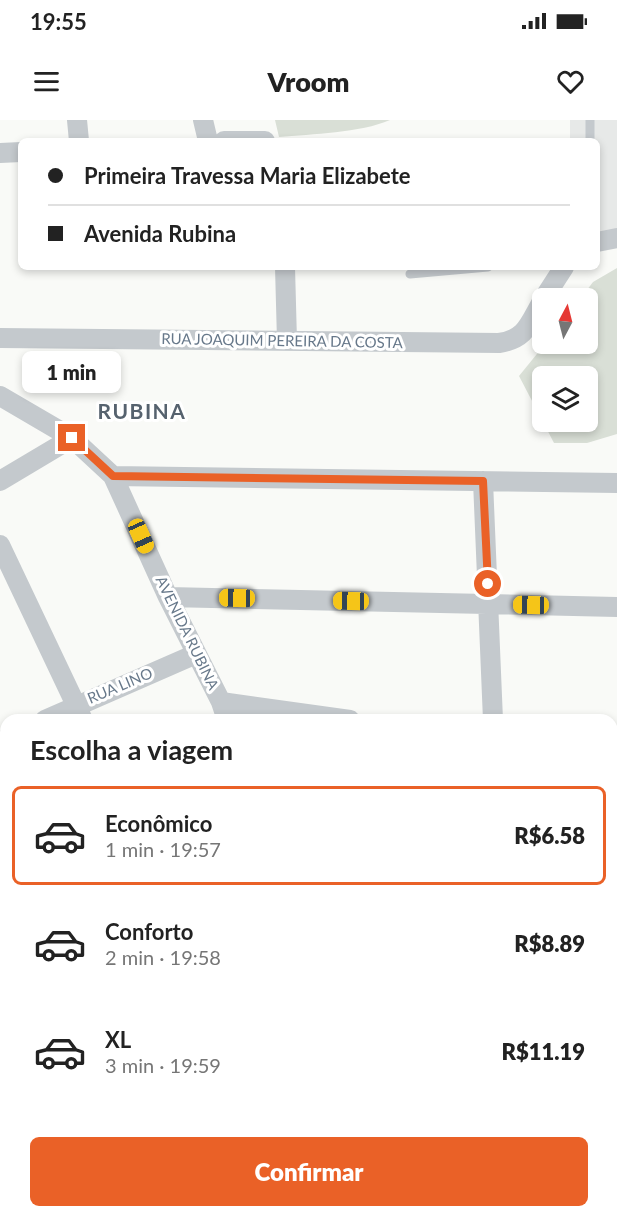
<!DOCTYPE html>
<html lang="pt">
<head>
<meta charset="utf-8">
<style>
  body { margin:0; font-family:Lato,sans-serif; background:#f2f2f2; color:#222; height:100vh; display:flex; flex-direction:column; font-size:22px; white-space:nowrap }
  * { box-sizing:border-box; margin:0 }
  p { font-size:20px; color:#767676 }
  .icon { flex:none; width:33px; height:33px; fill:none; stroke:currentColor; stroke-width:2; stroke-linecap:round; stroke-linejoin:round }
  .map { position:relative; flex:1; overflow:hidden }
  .sheet { position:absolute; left:0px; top:594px; width:618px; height:504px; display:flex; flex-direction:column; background:#fff; border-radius:18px 18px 0 0; box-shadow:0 3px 9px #0003 }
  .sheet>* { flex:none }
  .guide { position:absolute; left:18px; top:18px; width:582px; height:132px; border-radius:9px; box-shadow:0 3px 9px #0003; display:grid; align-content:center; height:132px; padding:0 30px; background:#fff }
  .needle { width:39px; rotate:7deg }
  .buttons { position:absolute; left:532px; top:168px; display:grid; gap:12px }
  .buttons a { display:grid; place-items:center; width:66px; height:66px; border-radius:9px; background:#fff; box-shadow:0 3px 9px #0003; font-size:30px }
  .end { position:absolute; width:27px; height:27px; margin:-14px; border:8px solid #ea6127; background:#fff; box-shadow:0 0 0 3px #fff }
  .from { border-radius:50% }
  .bubble { position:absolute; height:42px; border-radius:9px; background:#fff; box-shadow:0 3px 9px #0003; font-size:20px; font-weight:800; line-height:42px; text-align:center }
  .car { position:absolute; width:18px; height:36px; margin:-18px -9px; border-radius:8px; box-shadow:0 0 4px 2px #0007; background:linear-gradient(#f5c518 24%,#345 0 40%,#f5c518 0 76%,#345 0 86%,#f5c518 0) }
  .guide b { display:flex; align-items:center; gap:21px; height:57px; font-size:22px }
  .guide b+b { border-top:2px solid #e0e0e0 }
  .guide i { width:15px; height:15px; background:#222 }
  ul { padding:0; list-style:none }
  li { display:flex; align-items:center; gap:18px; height:99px; margin:0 12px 9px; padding:0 18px; border:3px solid transparent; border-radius:9px }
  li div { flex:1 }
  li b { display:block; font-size:22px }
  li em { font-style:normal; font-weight:800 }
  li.on { border-color:#ea6127 }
  li>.icon { width:54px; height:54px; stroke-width:1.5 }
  h2 { padding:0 30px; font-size:27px; line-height:72px }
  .button { display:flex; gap:12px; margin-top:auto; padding:12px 30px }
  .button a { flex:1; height:69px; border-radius:9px; background:#ea6127; color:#fff; font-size:24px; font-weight:800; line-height:69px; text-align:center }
  .status { display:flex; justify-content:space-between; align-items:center; height:42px; padding:0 30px; background:#fff; direction:ltr }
  .status svg { height:16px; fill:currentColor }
  header { display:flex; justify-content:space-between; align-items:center; height:78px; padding:0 30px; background:#fff; font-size:27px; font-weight:800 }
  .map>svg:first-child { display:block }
  .built { fill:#e7e9e8 }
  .green { fill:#d9dfd6; fill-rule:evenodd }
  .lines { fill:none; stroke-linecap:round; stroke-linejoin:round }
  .service { stroke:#c4c9cd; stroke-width:9 }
  .minor { stroke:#c4c9cd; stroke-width:20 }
  .route { stroke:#ea6127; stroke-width:8 }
  .labels { text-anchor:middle; stroke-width:6; stroke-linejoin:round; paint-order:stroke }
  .street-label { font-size:15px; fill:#67788a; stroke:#fff }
  .district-label { font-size:21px; font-weight:bold; letter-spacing:1.5px; fill:#56626e; stroke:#fff }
</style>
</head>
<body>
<div class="status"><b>19:55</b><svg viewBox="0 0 49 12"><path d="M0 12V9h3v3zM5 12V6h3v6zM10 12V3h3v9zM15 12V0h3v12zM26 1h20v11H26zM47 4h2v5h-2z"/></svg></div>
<header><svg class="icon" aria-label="menu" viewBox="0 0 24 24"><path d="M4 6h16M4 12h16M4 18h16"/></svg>Vroom<svg class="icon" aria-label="heart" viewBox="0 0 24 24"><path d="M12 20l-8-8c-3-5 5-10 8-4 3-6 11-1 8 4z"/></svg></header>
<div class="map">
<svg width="617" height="1098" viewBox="0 0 617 1098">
  <rect width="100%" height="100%" fill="#f9faf7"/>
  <path class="built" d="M570,0h47v113l-20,2v-94h-27z"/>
  <path class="green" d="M275,0h115c-30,13 -78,14 -111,17z
    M617,148v166l-30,9h-33l-35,-67 26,-32h43v-46h-7l12,-16zM543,256h45v46h-45z"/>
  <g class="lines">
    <path class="service" d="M590,0v21
      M410,154l78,-7"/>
    <path class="minor" d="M77,0l2,21
      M203,0l5,21
      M224,21h41
      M0,33l21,-1
      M597,122l20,-4
      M285,147l2,74
      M544,178l20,-31
      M0,218l499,5c28,-4 30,-20 44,-43
      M0,276l72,42 41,38 55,121 53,105 6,18
      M113,356l504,7
      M0,361l72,-43
      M483,361l10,239
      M0,425l83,175
      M168,477l449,10
      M221,582l129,18
      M45,600l151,-66
      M0,622l6,-3
      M612,650l5,1
      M0,721l6,14
      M612,789l5,-1
      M0,849l6,-54
      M0,887h6
      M279,1092v6
      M101,1097l1,-5"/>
  </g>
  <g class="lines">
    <path class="route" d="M72,318l41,38 370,5 5,103"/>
  </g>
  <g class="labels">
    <g class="street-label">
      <text transform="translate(282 221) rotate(1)" y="5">RUA JOAQUIM PEREIRA DA COSTA</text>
      <text transform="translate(187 513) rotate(64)" y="5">AVENIDA RUBINA</text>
      <text transform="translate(120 566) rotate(-23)" y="5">RUA LINO</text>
    </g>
    <g class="district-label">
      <text x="142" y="299">RUBINA</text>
    </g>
  </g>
</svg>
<div class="buttons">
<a><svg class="needle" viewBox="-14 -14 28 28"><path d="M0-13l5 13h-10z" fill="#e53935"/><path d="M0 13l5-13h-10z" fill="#767676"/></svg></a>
<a><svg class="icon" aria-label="layers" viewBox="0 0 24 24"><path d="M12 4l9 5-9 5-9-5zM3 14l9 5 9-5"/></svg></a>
</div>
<i class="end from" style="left:488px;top:464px"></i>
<i class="end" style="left:72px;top:318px"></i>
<div class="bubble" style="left:22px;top:231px;width:99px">1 min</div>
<i class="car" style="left:141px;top:416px;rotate:156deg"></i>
<i class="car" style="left:237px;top:478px;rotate:271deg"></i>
<i class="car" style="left:351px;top:481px;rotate:271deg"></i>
<i class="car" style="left:531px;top:485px;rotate:271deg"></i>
<div class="guide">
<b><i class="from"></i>Primeira Travessa Maria Elizabete</b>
<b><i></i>Avenida Rubina</b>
</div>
<section class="sheet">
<h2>Escolha a viagem</h2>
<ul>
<li class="on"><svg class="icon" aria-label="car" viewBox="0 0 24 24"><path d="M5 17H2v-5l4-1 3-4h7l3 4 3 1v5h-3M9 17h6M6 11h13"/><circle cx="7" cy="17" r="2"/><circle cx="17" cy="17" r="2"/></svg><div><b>Econômico</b><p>1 min · 19:57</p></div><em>R$6.58</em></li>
<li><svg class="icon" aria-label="car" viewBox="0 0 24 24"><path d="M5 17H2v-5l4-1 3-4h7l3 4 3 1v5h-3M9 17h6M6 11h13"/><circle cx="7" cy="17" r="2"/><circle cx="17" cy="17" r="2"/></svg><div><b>Conforto</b><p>2 min · 19:58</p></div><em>R$8.89</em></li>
<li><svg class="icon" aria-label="car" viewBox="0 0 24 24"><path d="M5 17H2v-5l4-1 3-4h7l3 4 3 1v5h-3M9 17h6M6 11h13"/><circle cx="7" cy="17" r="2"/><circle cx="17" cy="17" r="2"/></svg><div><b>XL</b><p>3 min · 19:59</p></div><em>R$11.19</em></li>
</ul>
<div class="button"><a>Confirmar</a></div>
</section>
</div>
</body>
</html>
